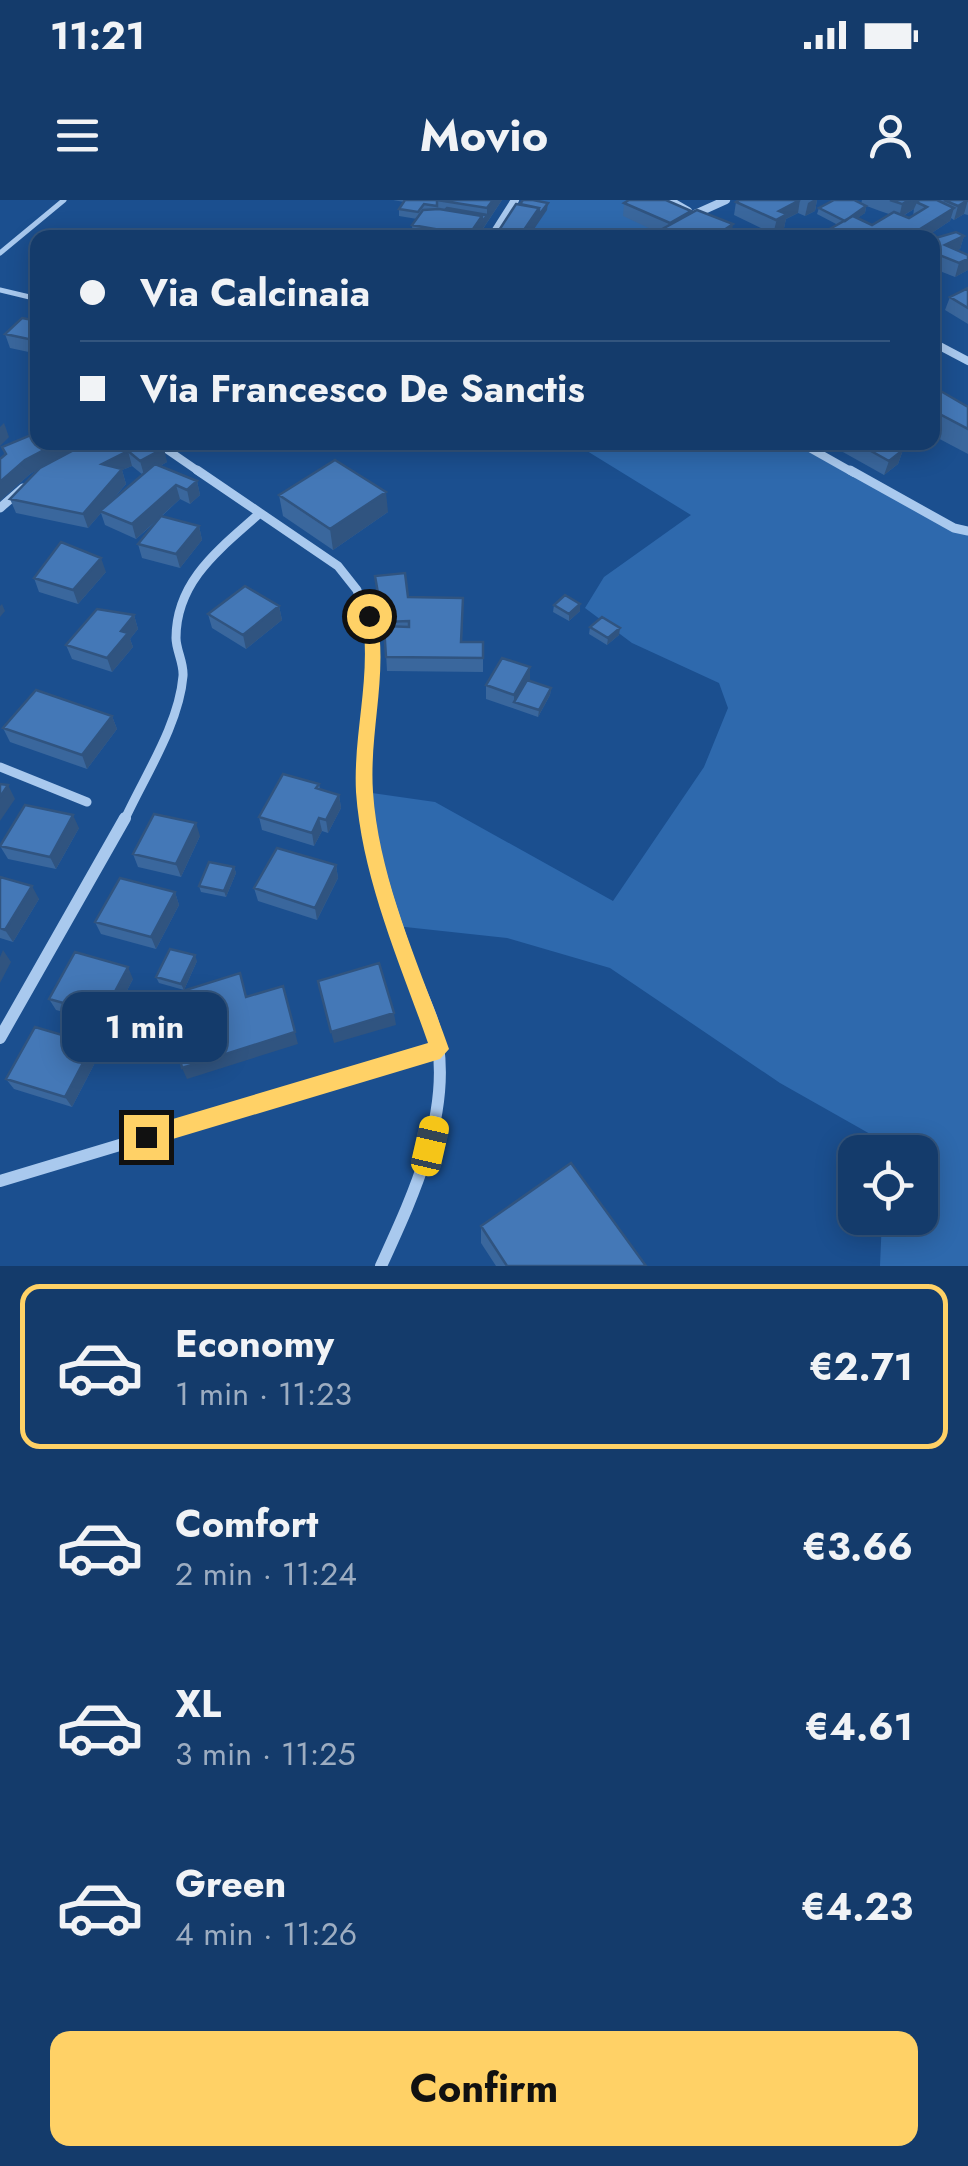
<!DOCTYPE html>
<html lang="en">
<head>
<meta charset="utf-8">
<style>
  body { margin:0; font-family:Jost,sans-serif; background:#1d4271; color:#f1f3f6; height:100vh; display:flex; flex-direction:column; font-size:38px; white-space:nowrap }
  * { box-sizing:border-box; margin:0 }
  p { font-size:32px; color:#9dadc1 }
  .icon { flex:none; width:55px; height:55px; fill:none; stroke:currentColor; stroke-width:2; stroke-linecap:round; stroke-linejoin:round }
  .map { position:relative; height:1066px; overflow:hidden }
  .panel { display:flex; flex-direction:column; background:#143b6b; flex:1 }
  .panel>* { flex:none }
  .hud { position:absolute; left:30px; top:30px; width:910px; height:220px; border-radius:20px; box-shadow:0 5px 25px #0003,0 0 0 2px #33557e; display:grid; align-content:center; height:220px; padding:0 50px; background:#143b6b }
  .fabs { position:absolute; left:838px; top:935px; display:grid; gap:20px }
  .fabs a { display:grid; place-items:center; width:100px; height:100px; border-radius:20px; background:#143b6b; box-shadow:0 5px 25px #0003,0 0 0 2px #33557e; font-size:50px }
  .end { position:absolute; width:45px; height:45px; margin:-22px; border:12px solid #ffd166; background:#111; box-shadow:0 0 0 5px #111 }
  .from { border-radius:50% }
  .bubble { position:absolute; height:70px; border-radius:20px; background:#143b6b; box-shadow:0 5px 25px #0003,0 0 0 2px #33557e; font-size:32px; font-weight:700; line-height:70px; text-align:center }
  .car { position:absolute; width:30px; height:60px; margin:-30px -15px; border-radius:12px; box-shadow:0 0 8px 2px #0007; background:linear-gradient(#f5c518 24%,#345 0 40%,#f5c518 0 76%,#345 0 86%,#f5c518 0) }
  .hud b { display:flex; align-items:center; gap:35px; height:95px; font-size:38px }
  .hud b+b { border-top:2px solid #33557e }
  .hud i { width:25px; height:25px; background:#f1f3f6 }
  ul { padding:18px 0 0; list-style:none }
  li { display:flex; align-items:center; gap:30px; height:165px; margin:0 20px 15px; padding:0 30px; border:5px solid transparent; border-radius:20px }
  li div { flex:1 }
  li b { display:block; font-size:38px }
  li em { font-style:normal; font-weight:700 }
  li.current { border-color:#ffd166 }
  li>.icon { width:90px; height:90px; stroke-width:1.5 }
  .primary-button { display:flex; gap:20px; margin-top:auto; padding:20px 50px }
  .primary-button a { flex:1; height:115px; border-radius:20px; background:#ffd166; color:#111; font-size:40px; font-weight:700; line-height:115px; text-align:center }
  .status { display:flex; justify-content:space-between; align-items:center; height:70px; padding:0 50px; background:#143b6b; direction:ltr }
  .status svg { height:28px; fill:currentColor }
  header { display:flex; justify-content:space-between; align-items:center; height:130px; padding:0 50px; background:#143b6b; font-size:45px; font-weight:700 }
  .map>svg:first-child { display:block }
  .green { fill:#2e69ad }
  .lines { fill:none; stroke-linecap:round; stroke-linejoin:round }
  .service { stroke:#a9c9ee; stroke-width:5 }
  .minor-far2 { stroke:#a9c9ee; stroke-width:8 }
  .minor-far1 { stroke:#a9c9ee; stroke-width:9 }
  .minor { stroke:#a9c9ee; stroke-width:12 }
  .wall { fill:#3a679d; fill-rule:evenodd }
  .shaded-wall { fill:#305480 }
  .building { fill:#4478b7; stroke:#305480; stroke-width:2.5 }
  .route { fill:#ffd166 }
</style>
</head>
<body>
<div class="status"><b>11:21</b><svg viewBox="0 0 49 12"><path d="M0 12V9h3v3zM5 12V6h3v6zM10 12V3h3v9zM15 12V0h3v12zM26 1h20v11H26zM47 4h2v5h-2z"/></svg></div>
<header><svg class="icon" aria-label="menu" viewBox="0 0 24 24"><path d="M4 6h16M4 12h16M4 18h16"/></svg>Movio<svg class="icon" aria-label="person" viewBox="0 0 24 24"><circle cx="12" cy="8" r="4"/><path d="M4 21q1-7 8-7t8 7"/></svg></header>
<div class="map">
<svg width="968" height="1066" viewBox="0 0 968 1066">
  <rect width="100%" height="100%" fill="#1b4f8f"/>
  <path class="green" d="M526,0h118l25,37h-141z
    M574,243h227l167,88v735h-88l2,-48h38v-66h-18l-122,-69 -170,-115 -103,-30 -111,-12 -31,-134 70,10 178,99 91,-134 24,-59 -9,-25 -87,-40 -47,-35 19,-31 87,-62z"/>
  <g class="lines">
    <path class="service" d="M0,53l64,-53
      M0,90l38,9"/>
    <path class="minor-far2" d="M669,0l19,11
      M695,14l31,-14
      M491,38l24,-38
      M932,142l36,19
      M38,177v4
      M156,242l45,31
      M799,242l55,31"/>
    <path class="minor-far1" d="M197,270l141,96 19,24 17,53 -9,119 3,59
      M850,270l104,58 14,3
      M0,308l23,-20
      M0,567l87,35
      M124,621c20,-44 55,-96 59,-145 1,-13 -7,-26 -7,-38 0,-58 45,-90 84,-125"/>
    <path class="minor" d="M368,618c9,54 27,104 45,155 9,23 22,47 25,72 11,76 -27,155 -57,221
      M0,838l125,-220
      M0,981l439,-132"/>
  </g>
  <path class="wall" d="M393,0h109l-25,38h-64l-1,-13 5,-6 -18,-3v-7l5,-7z
    M739,0h78l-2,11 -10,5 -7,-3 -12,6 -2,9 -11,6 -39,-19 2,-13z
    M862,0h106v15l-4,-1 -10,6 -3,-2 -1,3 -26,17h-106l1,-3 19,-10 -21,-11 2,-6 42,-4zM864,5l16,6 9,3 -17,11 -15,-7 8,-5 1,-7zM914,9l-1,7 -4,2 -6,-2z
    M624,3l67,8v2l-34,19 -34,-16z
    M964,36l-4,13 -3,1 11,20 -13,7 -23,-9v-29z
    M968,88v36l-23,-14 5,-13z
    M38,121v33l-28,-6 -5,-14z
    M932,186l36,21v47l-36,-19z
    M156,242l11,20 -7,4 37,15 3,14 -10,9 -10,-5 -18,17 37,10 3,14 -22,28 -38,-10 -4,-14 21,-25 -23,20 -31,-14 -4,-12 -13,15 -72,-15 -6,-14 27,-29 -7,4 -30,27v-42l5,-4 -3,-8zM132,266l11,9 -35,30 18,-21 -4,-14z
    M825,242h64l14,8 -5,14 -14,11z
    M279,295l109,17 -55,38 -50,-34z
    M106,372l-28,32 -39,-12 -5,-14z
    M375,376l33,21 55,1 -1,44h21v30l-96,-1 -2,-35z
    M554,405l26,6 -11,10 -16,-9z
    M279,406l3,14 -36,29 -34,-21 -4,-14z
    M134,415l4,14 -8,10 3,8 -21,25 -40,-13 -6,-14z
    M590,427l30,1 -1,7 -12,10 -18,-11z
    M530,481l21,7 -1,7 -12,22 -52,-18v-14z
    M112,516l5,13 -30,40 -77,-27 -7,-14z
    M319,584l1,5 19,6 2,13 -13,25 -6,-2 -8,15 -52,-16 -3,-13z
    M79,628l-23,41 -48,-10 -8,-13z
    M200,636l-19,41 -43,-10 -5,-13z
    M336,665l2,13 -21,42 -59,-19 -4,-13z
    M234,667l2,6 -10,24 -25,-5 -2,-6z
    M0,677l39,22 -26,43 -13,-4z
    M175,692l4,13 -23,44 -55,-15 -6,-12z
    M197,761l-13,29 -25,-7 -3,-6z
    M133,779l-24,46 -53,-15 -7,-11z
    M93,844l6,11 -27,52 -58,-18 -8,-10z
    M481,1026l165,40h-150l-15,-23z"/>
  <path class="shaded-wall" d="M493,0h9l-20,30v-7l5,-8v-7z
    M800,0l-2,13 -12,6 -2,9 -11,6 6,-23z
    M813,0h4l-2,11 -10,5 3,-13z
    M910,0h8l-4,9 -15,9 3,-14z
    M968,0l-4,14 -10,6 4,-14z
    M548,3l-1,7 -19,28 -4,-8 15,-22z
    M866,6l-1,7 -21,15 2,-7z
    M954,8l-4,13 -26,17h-13l1,-4z
    M482,16v14l-5,8h-8v-3z
    M733,24l-2,14h-19z
    M902,30l-3,8h-12z
    M964,36l-4,13 -16,8 1,-12z
    M968,59v11l-13,7 4,-14z
    M38,136v17l-5,-13z
    M4,223l5,14 -9,9v-19z
    M59,242h32l-61,32 -30,27v-19l25,-22z
    M179,242h17l-17,8 -1,-7z
    M164,248l3,14 -23,13 -4,-14z
    M903,250l-5,14 -14,11 5,-14z
    M128,251l4,15 -10,4 4,14 -38,44 -5,-14 19,-50z
    M197,281l3,14 -10,9 -3,-14z
    M176,285l4,14 -44,40 -4,-15z
    M386,292l2,20 -55,38 -3,-21z
    M199,326l3,14 -22,28 -4,-14z
    M101,358l5,14 -28,32 -5,-14z
    M2,404l3,7 -5,6v-11z
    M580,404v7l-11,10v-7z
    M279,406l3,14 -36,29 -3,-14z
    M134,415l4,14 -8,10 3,8 -21,25 -5,-14 14,-27z
    M620,428l-1,7 -12,10 1,-7z
    M530,467v14l-16,21v-7z
    M551,488l-1,7 -12,22 1,-7z
    M112,516l5,13 -30,40 -5,-14z
    M8,585l7,14 -15,22v-24z
    M339,595l2,13 -13,25 -2,-13z
    M73,615l6,13 -23,41 -6,-12z
    M319,618l3,13 -8,15 -2,-13z
    M196,623l4,13 -19,41 -5,-13z
    M336,665l2,13 -21,42 -2,-12z
    M234,667l2,6 -10,24 -2,-6z
    M32,686l7,13 -26,43 -8,-12z
    M175,692l4,13 -23,44 -5,-12z
    M3,750l8,12 -11,21v-26z
    M195,755l2,6 -13,29 -3,-6z
    M128,767l5,12 -24,46 -6,-11z
    M283,786l15,58 -111,35 -5,-11z
    M394,813l2,12 -62,18 -3,-11z
    M93,844l6,11 -27,52 -7,-10z"/>
  <path class="building" d="M405,0h32v6l-13,-2 -6,8 -19,-3z
    M437,0h56l-6,8z
    M523,0h10l15,3 -9,12v-7l-19,-4z
    M629,0h37l25,11 -21,12 -46,-20z
    M739,0h61l-21,11 8,3 -11,6 -40,-18z
    M834,0h20l12,6 -21,15 -26,-13z
    M890,0h20l-8,4z
    M920,0h17l17,8 -42,26 -10,-4 -15,8h-63l-5,-3 34,-19 19,9 22,-13 15,6 18,-11 -11,-5z
    M944,0h24l-10,6z
    M516,4l23,4 -15,22 41,8h-71z
    M447,8l40,7 -5,8v-7l-37,-6z
    M439,9l43,7 -13,19 -57,-10 11,-15z
    M697,10l36,14 -21,14h-66z
    M956,32l8,4 -19,9 23,10v4l-9,4 -27,-11v-13z
    M968,88v20l-18,-11z
    M22,118l16,3v15l-5,4 -28,-6z
    M932,186l36,21v22l-36,-19z
    M38,232v10h21l-34,18 -25,22v-23l6,-5 -4,-7z
    M89,242h67l8,6 -24,13 -12,-10 -26,13 20,5 -39,45 -73,-15 30,-31z
    M855,242h34l14,8 -14,11z
    M335,260l51,32 -56,37 -51,-34z
    M155,264l42,17 -10,9 -11,-5 -44,39 -32,-13z
    M161,316l38,10 -23,28 -38,-10z
    M61,342l40,16 -28,32 -39,-12z
    M405,373l3,24 55,1 -2,44h22v16l-97,-1 -2,-31 25,1v-6l-26,1 -8,-46z
    M245,386l34,20 -36,29 -35,-21z
    M565,395l15,9 -11,10 -15,-9z
    M97,409l37,6 -13,16 7,2 -21,25 -41,-13z
    M602,417l18,11 -12,10 -18,-11z
    M502,458l28,9 -16,28 -28,-10z
    M527,480l24,8 -12,22 -25,-8z
    M36,490l76,26 -30,39 -79,-27z
    M283,574l36,10 -3,4 23,7 -13,25 -7,-2 -7,15 -53,-16z
    M0,584l8,1 -8,12z
    M25,605l48,10 -23,42 -50,-11z
    M154,614l42,9 -20,41 -43,-10z
    M277,648l59,17 -21,43 -61,-20z
    M209,662l25,5 -10,24 -25,-5z
    M0,677l32,9 -27,44 -5,-2z
    M120,678l55,14 -24,45 -56,-15z
    M170,749l25,6 -14,29 -25,-7z
    M75,752l53,15 -25,47 -54,-15z
    M379,763l15,50 -63,19 -13,-51z
    M240,773l6,24 37,-11 12,46 -113,36 -10,-50 8,-3 -4,-22z
    M35,827l58,17 -28,53 -59,-18z
    M571,963l75,103h-139l-26,-40z"/>
  <path class="route" d="M369,411l8,5c11,60 -8,116 -4,176 6,88 47,175 76,257l-9,10 -294,88 -7,-3 -3,-7 10,-10 282,-84c-28,-80 -66,-165 -72,-251 -3,-59 16,-116 6,-176z"/>
</svg>
<div class="fabs">
<a><svg class="icon" aria-label="locate" viewBox="0 0 24 24"><circle cx="12" cy="12" r="6"/><path d="M12 2v4M12 18v4M2 12h4M18 12h4"/></svg></a>
</div>
<i class="end from" style="left:369px;top:416px"></i>
<i class="end" style="left:146px;top:937px"></i>
<div class="bubble" style="left:62px;top:792px;width:165px">1 min</div>
<i class="car" style="left:430px;top:946px;rotate:13deg"></i>
<div class="hud">
<b><i class="from"></i>Via Calcinaia</b>
<b><i></i>Via Francesco De Sanctis</b>
</div>
</div>
<section class="panel">
<ul>
<li class="current"><svg class="icon" aria-label="car" viewBox="0 0 24 24"><path d="M5 17H2v-5l4-1 3-4h7l3 4 3 1v5h-3M9 17h6M6 11h13"/><circle cx="7" cy="17" r="2"/><circle cx="17" cy="17" r="2"/></svg><div><b>Economy</b><p>1 min · 11:23</p></div><em>€2.71</em></li>
<li><svg class="icon" aria-label="car" viewBox="0 0 24 24"><path d="M5 17H2v-5l4-1 3-4h7l3 4 3 1v5h-3M9 17h6M6 11h13"/><circle cx="7" cy="17" r="2"/><circle cx="17" cy="17" r="2"/></svg><div><b>Comfort</b><p>2 min · 11:24</p></div><em>€3.66</em></li>
<li><svg class="icon" aria-label="car" viewBox="0 0 24 24"><path d="M5 17H2v-5l4-1 3-4h7l3 4 3 1v5h-3M9 17h6M6 11h13"/><circle cx="7" cy="17" r="2"/><circle cx="17" cy="17" r="2"/></svg><div><b>XL</b><p>3 min · 11:25</p></div><em>€4.61</em></li>
<li><svg class="icon" aria-label="car" viewBox="0 0 24 24"><path d="M5 17H2v-5l4-1 3-4h7l3 4 3 1v5h-3M9 17h6M6 11h13"/><circle cx="7" cy="17" r="2"/><circle cx="17" cy="17" r="2"/></svg><div><b>Green</b><p>4 min · 11:26</p></div><em>€4.23</em></li>
</ul>
<div class="primary-button"><a>Confirm</a></div>
</section>
</body>
</html>
